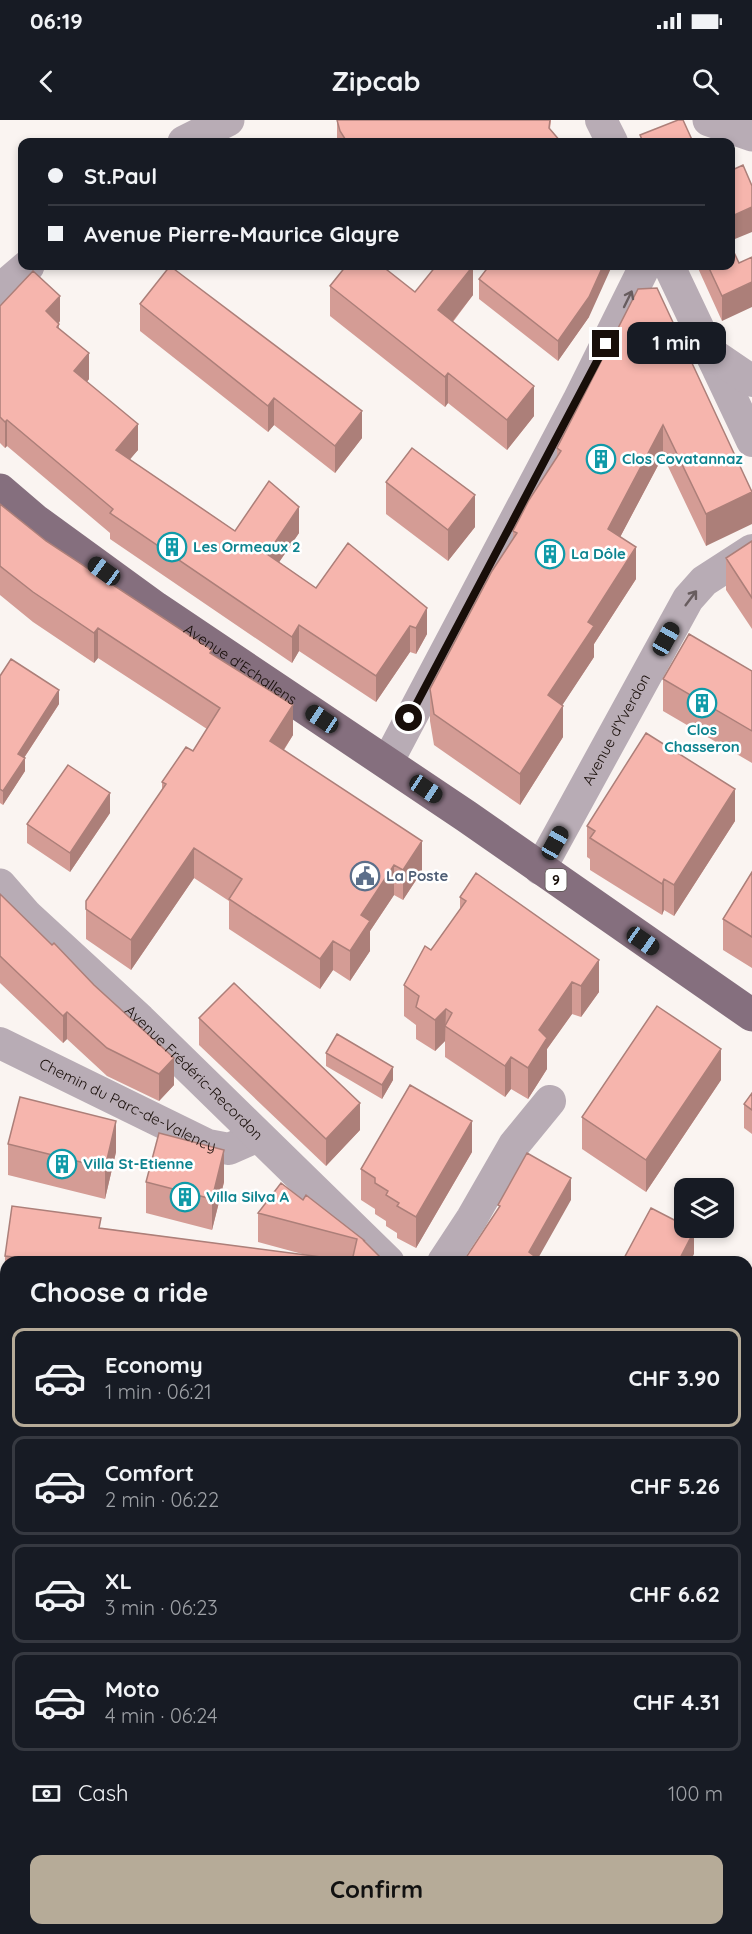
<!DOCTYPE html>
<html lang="en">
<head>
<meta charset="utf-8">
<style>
  body { margin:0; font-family:Quicksand,sans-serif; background:#20242c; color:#f1f3f6; height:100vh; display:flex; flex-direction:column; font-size:22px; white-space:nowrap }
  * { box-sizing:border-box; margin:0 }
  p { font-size:20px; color:#9ea1a6 }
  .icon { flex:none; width:33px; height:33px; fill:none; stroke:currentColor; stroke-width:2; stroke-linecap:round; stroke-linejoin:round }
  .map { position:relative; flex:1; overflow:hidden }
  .details { position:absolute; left:0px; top:1136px; width:753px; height:680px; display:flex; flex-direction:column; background:#171b24; border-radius:18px 18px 0 0; box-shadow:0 3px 9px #0003 }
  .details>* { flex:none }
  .hud { position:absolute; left:18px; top:18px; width:717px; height:132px; border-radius:12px; box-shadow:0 3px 9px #0003; display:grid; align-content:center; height:132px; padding:0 30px; background:#171b24 }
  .fabs { position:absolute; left:674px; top:1058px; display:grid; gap:12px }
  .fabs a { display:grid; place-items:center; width:60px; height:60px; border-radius:12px; background:#171b24; box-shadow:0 3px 9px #0003; font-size:30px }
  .end { position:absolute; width:27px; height:27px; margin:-14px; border:8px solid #180e09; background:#fff; box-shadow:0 0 0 3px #fff }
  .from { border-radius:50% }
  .bubble { position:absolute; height:42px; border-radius:12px; background:#171b24; box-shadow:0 3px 9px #0003; font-size:20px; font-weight:700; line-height:42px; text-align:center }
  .car { position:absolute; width:18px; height:36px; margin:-18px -9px; border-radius:8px; box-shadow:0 0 4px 2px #0007; background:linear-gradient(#222 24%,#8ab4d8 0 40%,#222 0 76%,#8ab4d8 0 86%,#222 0) }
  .hud b { display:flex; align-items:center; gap:21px; height:57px; font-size:22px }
  .hud b+b { border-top:2px solid #363941 }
  .hud i { width:15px; height:15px; background:#f1f3f6 }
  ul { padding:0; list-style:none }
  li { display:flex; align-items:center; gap:18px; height:99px; margin:0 12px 9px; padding:0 18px; border:3px solid #363941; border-radius:12px }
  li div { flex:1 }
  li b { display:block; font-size:22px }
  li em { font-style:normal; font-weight:700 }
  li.selected { border-color:#b6ab98 }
  li>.icon { width:54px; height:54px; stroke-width:1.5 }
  h2 { padding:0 30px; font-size:27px; line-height:72px }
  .pay { display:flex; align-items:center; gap:15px; height:66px; padding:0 30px; font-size:22px }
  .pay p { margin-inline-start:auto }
  .cta { display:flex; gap:12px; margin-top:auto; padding:12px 30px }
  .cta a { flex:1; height:69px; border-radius:12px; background:#b6ab98; color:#111; font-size:24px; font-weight:700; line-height:69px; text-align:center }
  .status { display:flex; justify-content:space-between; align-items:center; height:42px; padding:0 30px; background:#171b24; direction:ltr }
  .status svg { height:16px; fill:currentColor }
  header { display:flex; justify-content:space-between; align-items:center; height:78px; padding:0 30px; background:#171b24; font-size:27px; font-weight:700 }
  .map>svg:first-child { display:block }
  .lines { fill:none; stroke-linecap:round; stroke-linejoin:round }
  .minor { stroke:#b8acb5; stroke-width:32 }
  .tertiary { stroke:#b8acb5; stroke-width:33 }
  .secondary { stroke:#9a8995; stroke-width:33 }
  .primary { stroke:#856f7e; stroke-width:33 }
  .wall { fill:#d49c95 }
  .shaded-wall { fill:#ac7f79 }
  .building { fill:#f6b5ad; stroke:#ac7f79; stroke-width:1.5 }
  .oneway { stroke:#685d5f }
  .route { stroke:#180e09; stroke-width:8 }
  .labels { text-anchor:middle; stroke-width:5; stroke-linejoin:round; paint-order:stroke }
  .shield { fill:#fff; stroke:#5d5653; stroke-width:1.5 }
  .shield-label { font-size:14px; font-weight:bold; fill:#180e09 }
  .culture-label { font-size:15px; font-weight:bold; fill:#0d838f; stroke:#fff; text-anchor:start }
  .street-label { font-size:15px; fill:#180e09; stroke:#fff }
  .service-label { font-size:15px; font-weight:bold; fill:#4e5e75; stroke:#fff; text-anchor:start }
</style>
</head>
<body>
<div class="status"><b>06:19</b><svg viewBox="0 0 49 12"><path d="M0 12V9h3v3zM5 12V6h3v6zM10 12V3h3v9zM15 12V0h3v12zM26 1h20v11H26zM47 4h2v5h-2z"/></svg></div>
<header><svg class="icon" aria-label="back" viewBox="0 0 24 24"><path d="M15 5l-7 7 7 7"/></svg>Zipcab<svg class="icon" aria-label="search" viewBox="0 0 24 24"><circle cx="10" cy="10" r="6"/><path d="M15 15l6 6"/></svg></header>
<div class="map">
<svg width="752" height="1814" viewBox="0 0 752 1814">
  <rect width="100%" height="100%" fill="#faf4f1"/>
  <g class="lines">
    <g class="minor">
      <path d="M601,0l11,22"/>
      <path d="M669,146l83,175"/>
      <path d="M711,233l41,28"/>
      <path d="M387,643l191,-362 67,-135"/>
      <path id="s1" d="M540,749l148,-270 16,-18 48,-31"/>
      <path id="s2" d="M0,923l208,102 21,4 29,-13"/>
      <path d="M443,1142l29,-44 42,-73 36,-44"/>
      <path d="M0,1196l6,1"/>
    </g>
    <g class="tertiary">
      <path d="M709,0l43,15"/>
      <path d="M184,22l44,-22"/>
      <path d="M0,170l28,-24"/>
      <path id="s3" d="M0,765l27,31 113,104 248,242"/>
      <path d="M619,1814l3,-5"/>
    </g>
    <path class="secondary" d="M0,1462l6,1
      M747,1625l5,3"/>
    <path class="primary" id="s4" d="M0,370l35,30 121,88 310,208 286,199"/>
  </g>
  <path class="wall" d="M337,0h214l-1,9 11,13h-224z
    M739,143l-17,58 -25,-55h33z
    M479,159l110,38 -31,44 -79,-62z
    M330,166l143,9 -20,27 81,94 -27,34 -59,-47 -3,4 -115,-91z
    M638,169l114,202 -46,55 -43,-90 -43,81 16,42 -42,65v13l-32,48 1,32 -43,68 -86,-60 -4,-24v-32l83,-150v-8l44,-73v-10z
    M140,184l222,134 -27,35 -61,-48 -6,7 -128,-101z
    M0,186l60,15 -1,2v6l30,50 -2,3 51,68 -9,9 106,72 64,2 -20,29 37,26 32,-45 79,91 -11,20 -6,-2 -34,50 -77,-51 -7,12 -182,-124v-6l-103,-87 -2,2 -5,-5z
    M386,362l89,45 -27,34 -62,-47z
    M0,384l46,37 166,113 81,81 -9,15 138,121 -19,29 -9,-5 -24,36v20l-20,30 -17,-11 -13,19 -91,-60v-28l-35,-23 -63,92 -45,-31v-38l76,-111v-8l31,-31 14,-22 -109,-71 -4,5 -61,-41 -33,-27z
    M752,421v88l-26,-39v-32z
    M752,551v92l-89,-52v-32z
    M0,556l59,28 -35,54 1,13 -22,34 -3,-2z
    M110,693l-40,59 -43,-29v-19z
    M735,701l-61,95 -10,-6 -2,5 -72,-45v-11l-3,-2v-31z
    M752,752v96l-29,-18v-31z
    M0,774l174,191 -15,16 -52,-25 -40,-37 -4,4 -63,-60z
    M460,777l139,95 -18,25 -9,-3 -25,35v20l-19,30 -17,-10 -6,8 -60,-40v-16l-10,10 -19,-12v-14l-12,-9v-31l27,-35 29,-40z
    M199,898l161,112 -34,36 -127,-121z
    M326,933l67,27 -11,19 -56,-33z
    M721,960l-75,112 -64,-43v-32z
    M752,973v41l-8,-6v-24z
    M8,1024l108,8 -11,47 -97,-24z
    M472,1032l-56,96 -19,-10v-5l-11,-7v-5l-11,-7v-5l-14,-9v-31z
    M146,1062h78l-12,48 -66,-17z
    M303,1080l62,41v2l20,19h-379v23h-1v-29l96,-28 205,27 -48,-13v-29z
    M747,1209l5,5v147l-5,-3z
    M0,1221h6v173h-6z
    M0,1493h6v52h-6z
    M0,1650h6v52h-6z
    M686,1809h61l5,5h-59z"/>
  <path class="shaded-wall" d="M752,87v25l-22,9v-24z
    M473,146v29l-35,45v-30z
    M603,146h9l-23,51 -31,44v-20z
    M752,162v25l-30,14v-25z
    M60,176v25l-14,15v-25z
    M89,233v26l-15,18v-26z
    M448,253v30l-3,4v-30z
    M534,266v30l-27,34v-30z
    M274,278v27l-6,7v-26z
    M362,291v27l-27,35v-27z
    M7,300v26l-2,2v-26z
    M138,304v26l-22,26v-26z
    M663,305v31l-55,104v-31z
    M752,372v32l-46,22v-32z
    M475,375v32l-27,34v-31z
    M299,387v26l-32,47v-26z
    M636,427v32l-42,65v13l-46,70v-32l40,-73z
    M427,488v26l-11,20v-26z
    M299,505v26l-7,12v-26z
    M410,506v26l-34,50v-26z
    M98,508v30l-4,5v-30z
    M59,570v14l-41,63v-13z
    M293,585v30l-23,36v-30z
    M563,586v31l-43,68v-31z
    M25,638v13l-22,34v-14z
    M735,669v32l-61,95v-31z
    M110,673v20l-40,59v-19z
    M422,721v30l-19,29v-30z
    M194,728v30l-63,92v-30z
    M394,745v30l-24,36v20l-20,30v-30l11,-36z
    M664,759v31l-2,5v-31z
    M333,821v29l-13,19v-30z
    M599,840v32l-18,25v-31z
    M572,862v32l-25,35v20l-19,30v-31l11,-38z
    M446,889l-1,32 -10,10v-31z
    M67,892v27l-4,4v-27z
    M721,929v31l-75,112v-32z
    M511,937v32l-6,8v-31z
    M174,938v27l-15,16v-27z
    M393,947v13l-11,19v-14z
    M360,983v27l-34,36v-27z
    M116,1001v31l-11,47v-31z
    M472,1001v31l-56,96v-31z
    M224,1030v32l-12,48v-31z
    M571,1058v22l-35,62 -7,-10z
    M694,1111v23l-4,8h-12z
    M752,1510v31l-5,6v-31z
    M752,1799v15h-11l4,-5h2v-3z
    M719,1809h3v5h-3z"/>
  <path class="building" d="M337,0h213l-1,8 12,14h-214l-7,-11z
    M678,0h5l10,22h-50l-3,-7z
    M587,21l1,1h-24z
    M743,45l9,21v21l-22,10v-46z
    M730,124l9,19 13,-6v25l-30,14 -14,-30h22z
    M170,146l192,145 -27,35 -61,-48 -6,8 -128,-102z
    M346,146h36l33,26 21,-26h37l-35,44 96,76 -27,34 -59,-47 -3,4 -115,-91z
    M489,146h49l4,3 3,-3h58l-14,31 -31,44 -79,-62z
    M33,151l27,25 -14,15 13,13 -2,3 32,26 -15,18 64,53 -22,26 119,81 34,-50 30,26 -32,47 49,34 32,-45 79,65 -11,20 -6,-2 -34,50 -77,-51 -7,12 -182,-124 3,-4 -106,-89 -2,2 -5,-5v-111z
    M657,168l95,204 -46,22 -43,-89 -55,104 28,18 -48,75 6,4 -46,69 15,11 -43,68 -86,-60 -4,-25 62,-118 25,-38 -4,-2 16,-31 32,-49 -4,-3 81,-159z
    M412,328l63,47 -27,35 -62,-48z
    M0,384l46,37 166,109 -2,3 83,52 -23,36 152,100 -19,29 -9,-5 -33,50 9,6 -20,30 -17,-10 -13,18 -91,-60 13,-20 -48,-31 -63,92 -45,-31v-8l80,-117 -4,-2 24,-35 7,4 27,-43 -122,-80 -4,5 -61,-41 -33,-26z
    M752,421v57l-26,-40z
    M689,514l63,37v60l-89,-52z
    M11,539l48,31 -41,64 7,4 -22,33 -3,-2v-113z
    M646,613l89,56 -61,96 -10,-6 -2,5 -72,-46 5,-7 -8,-5z
    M68,645l42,28 -40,60 -43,-29z
    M752,752v65l-29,-18z
    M476,753l123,87 -18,26 -9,-4 -33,48 8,8 -19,30 -17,-11 -6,9 -60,-40 7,-13 -6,-4 -11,11 -19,-13 3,-11 -15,-11 21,-39 6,4 35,-49 -6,-4z
    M0,774l52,51 2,-2 40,42 80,73 -15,16 -52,-26 -40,-36 -4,4 -63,-60z
    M234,863l126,120 -34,36 -127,-121z
    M657,886l64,43 -75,111 -64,-43z
    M337,914l56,33 -11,18 -56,-32z
    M410,965l62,36 -56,96 -19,-11 2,-3 -13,-8 2,-4 -13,-8v-5l-14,-9z
    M752,973v17l-8,-6z
    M20,977l96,24 -11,47 -97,-24z
    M159,1013l65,17 -12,49 -66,-17z
    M527,1033l44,25 -42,74 13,10h-79l37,-56 -2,-1z
    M281,1063l22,17 3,-5 59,46 -2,-1 22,22h-332l-48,-6 7,-50 89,12 -2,10 253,33 5,-22 -99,-26z
    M651,1088l33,17v2h3l7,4 -16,31h-56z
    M747,1209l5,5v121l-5,-3z
    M0,1221h6v154h-6z
    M747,1396l5,3v111l-5,6z
    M0,1493h6v38h-6z
    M0,1650h6v39h-6z
    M747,1665l5,4v130l-5,7z
    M209,1809h16l66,5h-82z
    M735,1809h10l-4,5z"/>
  <defs><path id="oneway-shaft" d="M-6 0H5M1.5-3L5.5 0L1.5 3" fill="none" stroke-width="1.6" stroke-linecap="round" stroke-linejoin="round" transform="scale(1.5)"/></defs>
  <g class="oneway">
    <use href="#oneway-shaft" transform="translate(628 179) rotate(-64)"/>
    <use href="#oneway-shaft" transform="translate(691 478) rotate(-53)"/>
  </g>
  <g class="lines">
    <path class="route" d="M409,598l197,-374"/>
  </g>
  <defs>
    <g id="building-ring" transform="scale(1.5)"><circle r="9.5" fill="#fff" stroke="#0f9aa8" stroke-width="1.5"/><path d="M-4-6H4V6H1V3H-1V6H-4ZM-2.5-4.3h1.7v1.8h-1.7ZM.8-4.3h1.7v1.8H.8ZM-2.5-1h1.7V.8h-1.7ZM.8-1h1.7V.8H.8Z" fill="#0f9aa8"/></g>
    <g id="civic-ring" transform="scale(1.5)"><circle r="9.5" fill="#fff" stroke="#5c6f8a" stroke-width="1.5"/><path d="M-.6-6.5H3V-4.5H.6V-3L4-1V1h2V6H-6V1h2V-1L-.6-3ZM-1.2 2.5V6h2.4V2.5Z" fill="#5c6f8a"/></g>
  </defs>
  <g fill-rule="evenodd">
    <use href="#building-ring" x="601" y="339"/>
    <use href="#building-ring" x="172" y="427"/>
    <use href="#building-ring" x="550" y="434"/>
    <use href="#building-ring" x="702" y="583"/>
    <use href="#civic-ring" x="365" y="756"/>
    <use href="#building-ring" x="62" y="1044"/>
    <use href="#building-ring" x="185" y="1077"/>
  </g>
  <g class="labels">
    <rect class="shield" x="545.5" y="749" width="21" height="22" rx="4.5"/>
    <g class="shield-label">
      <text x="556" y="765">9</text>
    </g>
    <g class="culture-label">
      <text x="622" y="344">Clos Covatannaz</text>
      <text x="193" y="432">Les Ormeaux 2</text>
      <text x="571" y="439">La Dôle</text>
      <text x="702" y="615" text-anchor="middle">Clos<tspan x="702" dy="17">Chasseron</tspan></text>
      <text x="83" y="1049">Villa St-Etienne</text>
      <text x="206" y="1082">Villa Silva A</text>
    </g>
    <g class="street-label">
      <text dy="5" stroke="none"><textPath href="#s4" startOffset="297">Avenue d'Echallens</textPath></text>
      <text dy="5" stroke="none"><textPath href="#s1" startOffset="159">Avenue d'Yverdon</textPath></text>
      <text dy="5" stroke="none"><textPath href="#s3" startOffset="270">Avenue Frédéric-Recordon</textPath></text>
      <text dy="5" stroke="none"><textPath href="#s2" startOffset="142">Chemin du Parc-de-Valency</textPath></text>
    </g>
    <g class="service-label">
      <text x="386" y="761">La Poste</text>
    </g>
  </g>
</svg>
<div class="fabs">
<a><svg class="icon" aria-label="layers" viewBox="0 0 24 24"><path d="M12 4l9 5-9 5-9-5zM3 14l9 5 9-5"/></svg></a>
</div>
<i class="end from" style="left:409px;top:598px"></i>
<i class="end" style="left:606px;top:224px"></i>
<div class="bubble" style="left:627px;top:202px;width:99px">1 min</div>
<i class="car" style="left:104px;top:451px;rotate:306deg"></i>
<i class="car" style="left:666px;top:519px;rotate:29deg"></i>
<i class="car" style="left:322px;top:599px;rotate:304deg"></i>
<i class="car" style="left:426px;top:669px;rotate:124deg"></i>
<i class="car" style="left:555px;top:723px;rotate:29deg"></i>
<i class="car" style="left:643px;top:821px;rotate:125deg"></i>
<div class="hud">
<b><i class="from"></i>St.Paul</b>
<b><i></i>Avenue Pierre-Maurice Glayre</b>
</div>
<section class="details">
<h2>Choose a ride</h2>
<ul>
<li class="selected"><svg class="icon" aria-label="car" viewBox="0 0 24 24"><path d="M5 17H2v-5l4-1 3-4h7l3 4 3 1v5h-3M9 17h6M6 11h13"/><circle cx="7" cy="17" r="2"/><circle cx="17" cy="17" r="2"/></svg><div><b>Economy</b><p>1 min · 06:21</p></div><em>CHF 3.90</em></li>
<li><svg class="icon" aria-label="car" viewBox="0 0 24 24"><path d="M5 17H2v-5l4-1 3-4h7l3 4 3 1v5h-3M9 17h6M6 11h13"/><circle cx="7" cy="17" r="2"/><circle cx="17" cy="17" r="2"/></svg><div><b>Comfort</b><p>2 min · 06:22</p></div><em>CHF 5.26</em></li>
<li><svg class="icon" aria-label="car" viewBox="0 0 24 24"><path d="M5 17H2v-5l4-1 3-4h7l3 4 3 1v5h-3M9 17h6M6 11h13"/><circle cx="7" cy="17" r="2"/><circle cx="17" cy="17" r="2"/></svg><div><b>XL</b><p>3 min · 06:23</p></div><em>CHF 6.62</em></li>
<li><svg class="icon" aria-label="car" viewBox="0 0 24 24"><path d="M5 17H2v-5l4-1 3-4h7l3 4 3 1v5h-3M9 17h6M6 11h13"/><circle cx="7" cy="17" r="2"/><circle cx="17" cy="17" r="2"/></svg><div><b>Moto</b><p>4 min · 06:24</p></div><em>CHF 4.31</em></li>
</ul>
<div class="pay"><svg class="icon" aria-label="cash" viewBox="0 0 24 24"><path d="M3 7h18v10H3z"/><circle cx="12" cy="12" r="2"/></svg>Cash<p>100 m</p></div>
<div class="cta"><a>Confirm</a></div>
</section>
</div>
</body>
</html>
